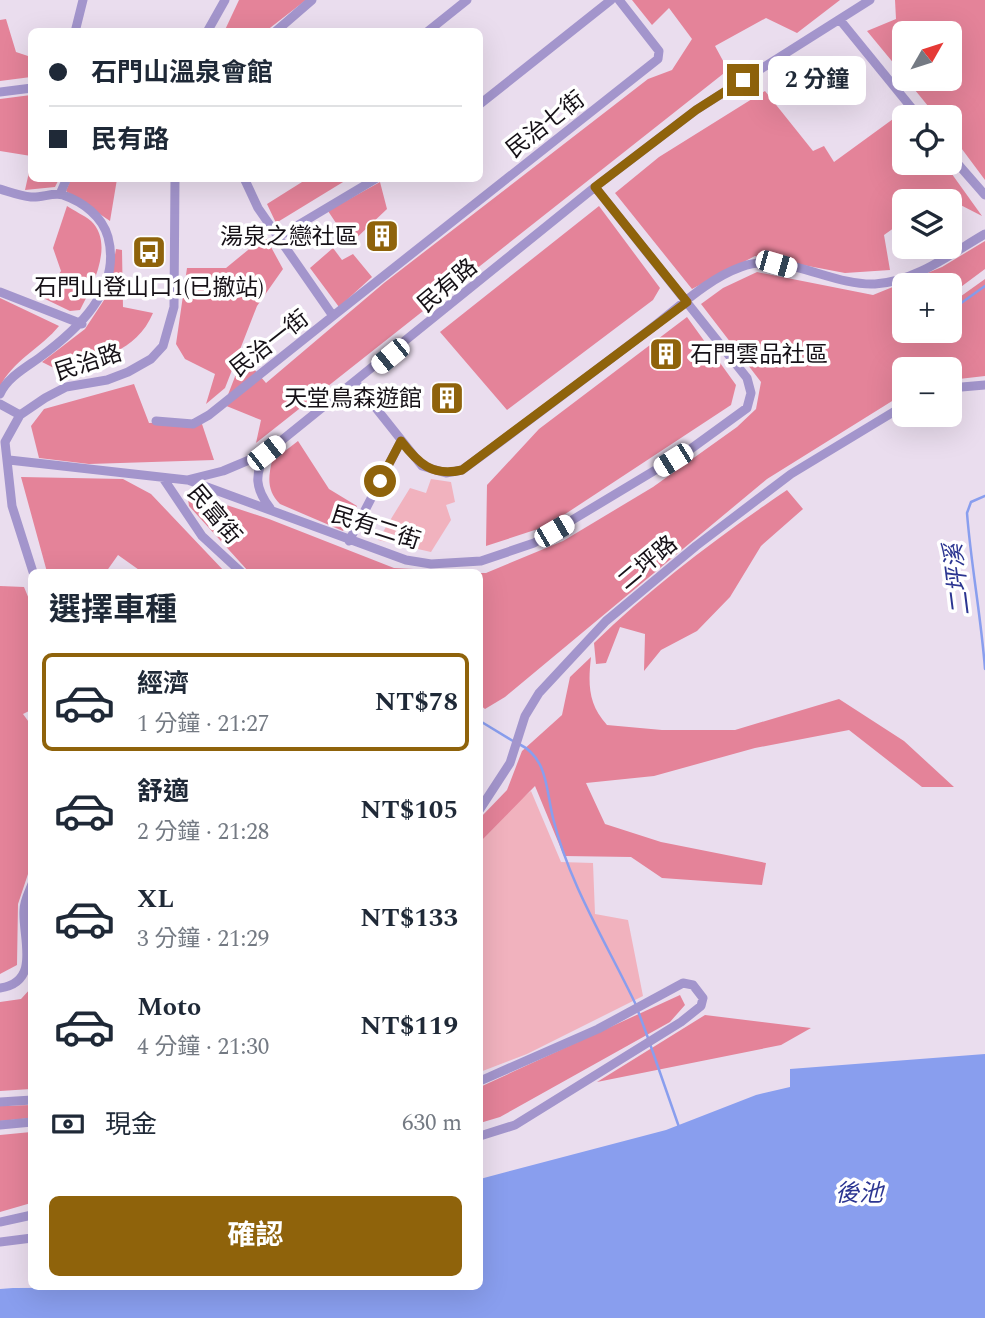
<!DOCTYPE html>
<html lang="zh-TW">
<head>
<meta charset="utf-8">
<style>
  body { margin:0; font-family:Spectral,"Noto Sans TC",serif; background:#f2f2f3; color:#1f2937; height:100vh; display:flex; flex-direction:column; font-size:26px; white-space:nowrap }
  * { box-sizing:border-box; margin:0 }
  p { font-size:23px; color:#747a83 }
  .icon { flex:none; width:38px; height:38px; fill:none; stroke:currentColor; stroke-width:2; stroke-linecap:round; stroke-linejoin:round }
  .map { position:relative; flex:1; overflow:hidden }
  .drawer { position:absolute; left:28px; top:569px; width:455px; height:721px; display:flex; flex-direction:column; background:#fff; border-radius:10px; box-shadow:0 7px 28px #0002 }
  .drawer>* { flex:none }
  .hud { position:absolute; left:28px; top:28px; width:455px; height:154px; border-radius:10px; box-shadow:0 7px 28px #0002; display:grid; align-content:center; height:154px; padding:0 21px; background:#fff }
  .needle { width:46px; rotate:51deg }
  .buttons { position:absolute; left:892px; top:21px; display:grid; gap:14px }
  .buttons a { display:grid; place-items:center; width:70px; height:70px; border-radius:10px; background:#fff; box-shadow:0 7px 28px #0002; font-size:35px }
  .end { position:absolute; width:32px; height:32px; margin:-16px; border:9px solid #8f630b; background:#fff; box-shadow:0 0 0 4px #fff }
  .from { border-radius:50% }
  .bubble { position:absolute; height:49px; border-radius:10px; background:#fff; box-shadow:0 7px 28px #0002; font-size:23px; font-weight:700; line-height:49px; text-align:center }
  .car { position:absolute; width:21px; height:42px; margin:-21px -10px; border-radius:9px; box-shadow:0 0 5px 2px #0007; background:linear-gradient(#fff 24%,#345 0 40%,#fff 0 76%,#345 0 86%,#fff 0) }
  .hud b { display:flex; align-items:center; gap:24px; height:66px; font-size:26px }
  .hud b+b { border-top:2px solid #e0e1e3 }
  .hud i { width:18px; height:18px; background:#1f2937 }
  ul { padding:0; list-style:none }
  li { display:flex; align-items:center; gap:21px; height:98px; margin:0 14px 10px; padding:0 7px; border:4px solid transparent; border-radius:10px }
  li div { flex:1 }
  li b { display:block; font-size:26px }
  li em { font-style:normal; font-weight:700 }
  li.active { border-color:#8f630b }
  li>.icon { width:63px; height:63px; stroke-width:1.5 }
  h2 { padding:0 21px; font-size:32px; line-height:84px }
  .pay { display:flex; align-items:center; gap:18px; height:77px; padding:0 21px; font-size:26px }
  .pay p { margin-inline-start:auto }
  .primary-button { display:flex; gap:14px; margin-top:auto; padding:14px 21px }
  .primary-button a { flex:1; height:80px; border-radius:10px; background:#8f630b; color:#fff; font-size:28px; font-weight:700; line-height:80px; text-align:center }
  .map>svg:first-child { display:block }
  .green { fill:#f1b2be }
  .forest { fill:#e48399 }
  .water { fill:#899eee }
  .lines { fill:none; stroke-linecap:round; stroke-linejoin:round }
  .stream { stroke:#899eee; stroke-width:2.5 }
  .minor { stroke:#a395cc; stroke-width:9 }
  .route { stroke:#8f630b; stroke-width:9 }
  .labels { text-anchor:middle; stroke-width:7; stroke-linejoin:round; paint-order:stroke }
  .street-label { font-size:23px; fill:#161117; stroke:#fff }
  .poi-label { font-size:23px; fill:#161117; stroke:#fff; text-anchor:end }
  .water-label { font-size:24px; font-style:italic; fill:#2b3591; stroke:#fff }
</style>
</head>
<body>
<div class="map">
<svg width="985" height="1318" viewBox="0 0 985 1318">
  <rect width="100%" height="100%" fill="#eaddee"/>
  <path class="green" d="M431,479l20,3 4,20 -9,3 5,15 -20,32 -53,-12 32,-52 16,5z
    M531,791l30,71 32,1 2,51 33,6 15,76 -116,58 -47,18v-239z"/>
  <path class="forest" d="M239,0h67l-40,31 -42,1z
    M632,0h208l-43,33 -31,-15 -51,28 13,24 -472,373 5,-23 -37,-15 19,-49 23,27 118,-100 264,-204 24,-9 20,-31 -23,-31 -17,17z
    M895,0h90v180l-35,-47v-16h-13l-31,-38h44v-46h-45v44l-38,-46 29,-12z
    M6,19l10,33 15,5v20l-31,4v-61z
    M765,91l48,60 11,-5 10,16 70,-51 5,6h-4v46h39l38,53 -41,-21 -10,6h-26v19l-21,15 6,35 -45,3 -90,-17 -63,33 -77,-96 44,-36z
    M31,95v61l-31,-5v-52z
    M31,163l1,15 27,1 -4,8 -30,3z
    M71,179h46l-7,42 -44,-30z
    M301,179h47l-72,44 -9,-19 35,-22z
    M380,182l7,27 -37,35 -22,-33z
    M67,206c7,5 17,9 24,15 24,23 1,66 -11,89l-10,1 -27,-13 18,-27 -8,-23z
    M599,206l61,82 -7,12 -146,110 -67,-78z
    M265,236l18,33 -26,37 -32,82 -19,16 9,-30 -30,-15 -9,-15 11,-76h39z
    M985,241v28l-35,26v-10h-45v46h45v-27l35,-25v97l-35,4v-11h-45v24l-138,86 -262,218 -20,12 -5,-4v-132h6l77,-32 90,-54 84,-60 19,-18 5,-27 -60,-78 22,-16 34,-16 116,23 69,-28z
    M333,248l9,12 11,-6 19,23 -33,30 -29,-39z
    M116,249l6,1 1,57 30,6c-17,40 -54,45 -93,58l-18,-9 43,-33 23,-35z
    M0,298l59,28c-17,21 -48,36 -59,61z
    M687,317l49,68 -5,20 -184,121 -61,20 1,-61 52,-56z
    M134,384l15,39 52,-2 13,39 -125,4 -50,-6 -8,-32 13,-17z
    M298,441l31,48 28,17 -14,25 -63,-27c-13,-13 -12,-26 -8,-43z
    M21,477l102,2 28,15 74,78h-83l-24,-17 -12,17h-59z
    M787,490l16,19 -42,37 -31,51 -33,34 -36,19 -17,21 1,-37 -25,-7 -14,36 -10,1 -2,-21c60,-58 124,-106 193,-153z
    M187,492l82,27 125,49 79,4h-224l-60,-66z
    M0,586l24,1 7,17v106l-8,4 8,11v140l-13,39 -1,61 -17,9z
    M591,657c-3,27 -3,47 16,68l55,5h73l104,-31 65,42 50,46h-32l-73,-57 -94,18 -101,28 -68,7 19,41 56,18 105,21 -4,22 -100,-7 -31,-21 -67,-1 -29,-70 -55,56v-24l27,-28 15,-39 40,-36 8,-38z
    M31,988v101l-31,2v-89l21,-3z
    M680,995l5,10 -15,17 -170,95 -20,6v-36z
    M705,1015l106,13 -30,17 -184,37z
    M31,1105v13l-31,3v-15z
    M31,1132v71l-31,9v-77z"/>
  <path class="water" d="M985,1054v264h-985v-29l13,-1 467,-2v-107l186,-49 90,-35 34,-8v-18z"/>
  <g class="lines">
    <path class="stream" d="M950,311l35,-25
      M985,496l-14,6 -4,11c4,52 14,103 18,156
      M480,721l33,20
      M519,744c29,14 27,46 34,74 16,66 54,126 83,187
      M638,1011l10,27
      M650,1044l29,83"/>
    <path class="minor" d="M840,20l79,97
      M75,32l8,-32
      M207,32l18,-32
      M275,32l37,-32
      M427,32l40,-32
      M0,92l32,-4
      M480,104l131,-104
      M950,155l35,40
      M0,189c10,3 21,7 31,8 11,1 22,-5 32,-2 20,7 39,21 45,42 14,53 -31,93 -69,121 -14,10 -32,20 -39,36
      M60,194l7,-16
      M278,237l99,-59
      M0,292l82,32
      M333,316l325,-257 1,-8 -40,-51
      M356,383l66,83 24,7 16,-3c63,-46 125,-93 187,-140 28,-21 58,-51 92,-63 43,-16 90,19 134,17 40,-2 77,-31 110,-50
      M950,388l35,-3
      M0,404l20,11
      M156,421l37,3 16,-9 124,-99 -75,-108 -14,-30
      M266,453c-12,22 -11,35 4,55
      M9,460l178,20 36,-9 43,-18 329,-266 101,-77 174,-110
      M163,478l39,58 39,36
      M188,480l218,80 25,4 50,-3 53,-18 158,-95 55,-40 4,-15 -4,-15 -152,-191
      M349,541l52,-100
      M33,572l-21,-66 -7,-64 15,-27 25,-17 21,-11 41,-7 21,-8 23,-13 12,-13 11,-39 1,-129
      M480,809l30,-46 15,-47 14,-23 67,-72 90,-75 95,-72 114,-69
      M0,988c42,-6 22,-51 24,-78 0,-9 5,-18 8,-26
      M480,1081l118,-52 85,-46 10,2 10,13 -2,8 -20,16 -166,103 -35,11
      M0,1102l32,-2
      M0,1125l32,-3
      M0,1222l32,-7
      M0,1242l32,-4"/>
  </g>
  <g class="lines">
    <path class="route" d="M380,481l21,-40c17,22 31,36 61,29l225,-168 -92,-115 101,-77 47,-30"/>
  </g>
  <defs>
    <g id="building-square" transform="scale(1.75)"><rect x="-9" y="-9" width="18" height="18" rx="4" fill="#8f630b" stroke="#fff"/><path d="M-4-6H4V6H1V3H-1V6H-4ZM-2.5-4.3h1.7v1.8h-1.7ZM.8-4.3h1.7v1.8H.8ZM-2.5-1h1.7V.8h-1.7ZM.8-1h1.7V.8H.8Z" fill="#fff"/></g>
    <g id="bus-square" transform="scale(1.75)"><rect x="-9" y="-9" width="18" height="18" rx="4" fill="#8f630b" stroke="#fff"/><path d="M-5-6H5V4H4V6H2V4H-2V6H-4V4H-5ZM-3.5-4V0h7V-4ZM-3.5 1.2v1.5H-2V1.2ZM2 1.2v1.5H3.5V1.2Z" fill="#fff"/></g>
  </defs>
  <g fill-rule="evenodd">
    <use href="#building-square" x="382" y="236"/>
    <use href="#bus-square" x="149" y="252"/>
    <use href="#building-square" x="666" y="354"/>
    <use href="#building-square" x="447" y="398"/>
  </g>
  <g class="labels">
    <g class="street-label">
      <text transform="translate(545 124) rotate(-38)" y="8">民治七街</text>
      <text transform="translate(447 285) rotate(-40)" y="8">民有路</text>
      <text transform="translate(269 343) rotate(-38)" y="8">民治一街</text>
      <text transform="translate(88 362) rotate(-18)" y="8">民治路</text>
      <text transform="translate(215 514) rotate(50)" y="8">民富街</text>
      <text transform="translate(376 527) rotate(18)" y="8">民有二街</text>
      <text transform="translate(647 562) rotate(-40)" y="8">二坪路</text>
    </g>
    <g class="poi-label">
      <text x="358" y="244">湯泉之戀社區</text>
      <text x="149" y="295" text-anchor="middle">石門山登山口1(已撤站)</text>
      <text x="690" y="362" text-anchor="start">石門雲品社區</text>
      <text x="422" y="406">天堂鳥森遊館</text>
    </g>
    <g class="water-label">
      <text transform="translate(957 580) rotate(-97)" y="8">二坪溪</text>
      <text x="859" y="1201">後池</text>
    </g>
  </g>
</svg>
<div class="buttons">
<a><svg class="needle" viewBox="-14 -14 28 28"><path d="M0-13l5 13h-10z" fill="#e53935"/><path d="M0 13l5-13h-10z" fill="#747a83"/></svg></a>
<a><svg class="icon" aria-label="locate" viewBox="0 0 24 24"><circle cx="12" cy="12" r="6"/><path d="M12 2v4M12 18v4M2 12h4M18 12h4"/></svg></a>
<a><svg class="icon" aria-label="layers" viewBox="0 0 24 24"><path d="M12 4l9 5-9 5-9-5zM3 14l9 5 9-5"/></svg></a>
<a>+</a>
<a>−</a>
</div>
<i class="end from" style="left:380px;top:481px"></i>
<i class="end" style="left:743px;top:80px"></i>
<div class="bubble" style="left:768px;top:56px;width:98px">2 分鐘</div>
<i class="car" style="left:776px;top:264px;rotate:106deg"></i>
<i class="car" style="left:390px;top:356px;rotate:231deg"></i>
<i class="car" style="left:266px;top:453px;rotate:52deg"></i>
<i class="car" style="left:673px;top:460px;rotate:238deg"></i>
<i class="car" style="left:554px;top:531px;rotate:60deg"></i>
<div class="hud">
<b><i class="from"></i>石門山溫泉會館</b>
<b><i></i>民有路</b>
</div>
<section class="drawer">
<h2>選擇車種</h2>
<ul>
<li class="active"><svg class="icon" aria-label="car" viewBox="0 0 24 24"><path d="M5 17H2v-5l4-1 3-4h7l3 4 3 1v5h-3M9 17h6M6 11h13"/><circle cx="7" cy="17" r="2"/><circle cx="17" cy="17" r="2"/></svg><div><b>經濟</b><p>1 分鐘 · 21:27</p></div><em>NT$78</em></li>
<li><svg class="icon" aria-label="car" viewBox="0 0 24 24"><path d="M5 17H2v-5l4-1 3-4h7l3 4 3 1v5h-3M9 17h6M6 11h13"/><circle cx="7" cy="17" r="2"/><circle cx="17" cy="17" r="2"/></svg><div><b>舒適</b><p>2 分鐘 · 21:28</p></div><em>NT$105</em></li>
<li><svg class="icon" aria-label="car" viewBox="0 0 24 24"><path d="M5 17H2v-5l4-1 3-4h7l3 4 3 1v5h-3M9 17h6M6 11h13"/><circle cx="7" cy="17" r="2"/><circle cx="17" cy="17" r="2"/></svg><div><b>XL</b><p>3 分鐘 · 21:29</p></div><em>NT$133</em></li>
<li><svg class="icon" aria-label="car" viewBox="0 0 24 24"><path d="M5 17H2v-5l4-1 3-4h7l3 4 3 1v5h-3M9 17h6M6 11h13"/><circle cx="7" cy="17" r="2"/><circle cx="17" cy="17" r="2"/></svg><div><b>Moto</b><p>4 分鐘 · 21:30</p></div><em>NT$119</em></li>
</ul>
<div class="pay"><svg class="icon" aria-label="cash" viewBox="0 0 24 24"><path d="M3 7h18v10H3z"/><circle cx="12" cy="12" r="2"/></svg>現金<p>630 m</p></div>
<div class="primary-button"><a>確認</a></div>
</section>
</div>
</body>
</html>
